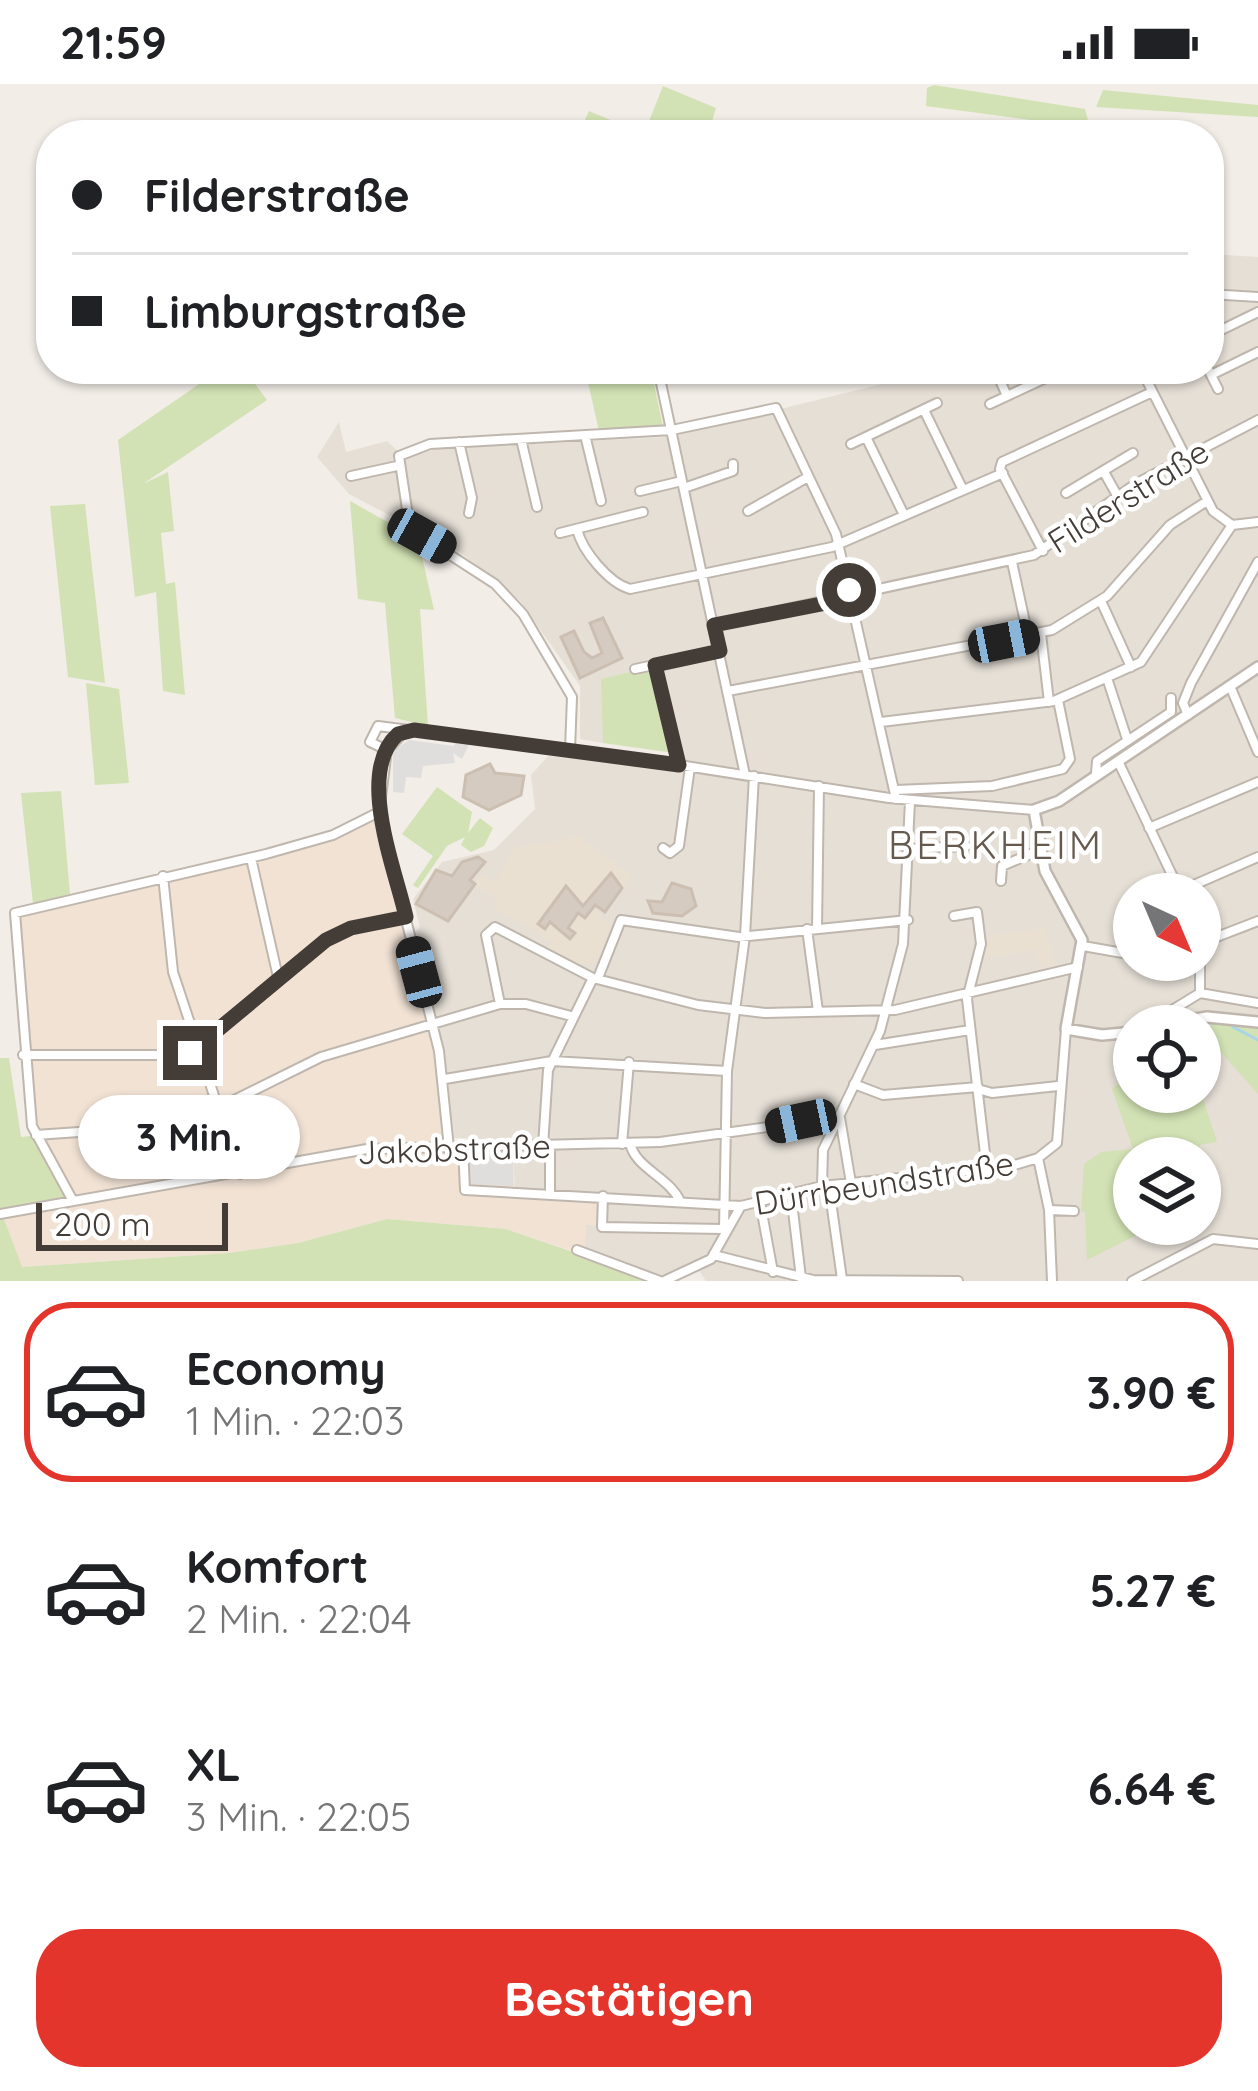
<!DOCTYPE html>
<html lang="de">
<head>
<meta charset="utf-8">
<style>
  body { margin:0; font-family:Quicksand,sans-serif; background:#f2f2f2; color:#202124; height:100vh; display:flex; flex-direction:column; font-size:45px; white-space:nowrap }
  * { box-sizing:border-box; margin:0 }
  p { font-size:39px; color:#757577 }
  .icon { flex:none; width:66px; height:66px; fill:none; stroke:currentColor; stroke-width:2; stroke-linecap:round; stroke-linejoin:round }
  .map { position:relative; height:1197px; overflow:hidden }
  .drawer { display:flex; flex-direction:column; background:#fff; flex:1 }
  .drawer>* { flex:none }
  .hud { position:absolute; left:36px; top:36px; width:1188px; height:264px; border-radius:48px; box-shadow:0 3px 9px #0004; display:grid; align-content:center; height:264px; padding:0 36px; background:#fff }
  .needle { width:78px; rotate:136deg }
  .tools { position:absolute; left:1113px; top:789px; display:grid; gap:24px }
  .tools a { display:grid; place-items:center; width:108px; height:108px; border-radius:50%; background:#fff; box-shadow:0 3px 9px #0004; font-size:60px }
  .scale { position:absolute; left:36px; bottom:30px; width:192px; box-sizing:border-box; padding-left:12px; border:6px solid #443d37; border-top:0; font-size:33px; line-height:42px; white-space:nowrap; color:#443d37; -webkit-text-stroke:9px #fff; paint-order:stroke }
  .end { position:absolute; width:54px; height:54px; margin:-27px; border:15px solid #443d37; background:#fff; box-shadow:0 0 0 6px #fff }
  .from { border-radius:50% }
  .bubble { position:absolute; height:84px; border-radius:42px; background:#fff; box-shadow:0 3px 9px #0004; font-size:39px; font-weight:800; line-height:84px; text-align:center }
  .car { position:absolute; width:36px; height:72px; margin:-36px -18px; border-radius:15px; box-shadow:0 0 9px 3px #0007; background:linear-gradient(#222 24%,#8ab4d8 0 40%,#222 0 76%,#8ab4d8 0 86%,#222 0) }
  .hud b { display:flex; align-items:center; gap:42px; height:114px; font-size:45px }
  .hud b+b { border-top:3px solid #e0e0e0 }
  .hud i { width:30px; height:30px; background:#202124 }
  ul { padding:21px 0 0; list-style:none }
  li { display:flex; align-items:center; gap:36px; height:180px; margin:0 24px 18px; padding:0 12px; border:6px solid transparent; border-radius:48px }
  li div { flex:1 }
  li b { display:block; font-size:45px }
  li em { font-style:normal; font-weight:800 }
  li.selected { border-color:#e3352c }
  li>.icon { width:108px; height:108px; stroke-width:1.5 }
  .button { display:flex; gap:24px; margin-top:auto; padding:24px 36px }
  .button a { flex:1; height:138px; border-radius:48px; background:#e3352c; color:#fff; font-size:48px; font-weight:800; line-height:138px; text-align:center }
  .status { display:flex; justify-content:space-between; align-items:center; height:84px; padding:0 60px; background:#fff; direction:ltr }
  .status svg { height:33px; fill:currentColor }
  .map>svg:first-child { display:block }
  .residential { fill:#e5dfd6; fill-rule:evenodd }
  .commercial { fill:#f1e2d4 }
  .education { fill:#e9e0d2 }
  .green { fill:#d2e2b4 }
  .parking { fill:#e0dedc }
  .lines { fill:none; stroke-linecap:round; stroke-linejoin:round }
  .stream { stroke:#a9d5e8; stroke-width:3 }
  .building { fill:#d5cbc1; stroke:#ccbfb2; stroke-width:3 }
  .minor-casing { stroke:#bfb7ae; stroke-width:12 }
  .tertiary-casing { stroke:#bfb7ae; stroke-width:14 }
  .minor { stroke:#fff; stroke-width:8 }
  .tertiary { stroke:#fff; stroke-width:9 }
  .route { stroke:#443d37; stroke-width:15 }
  .labels { text-anchor:middle; stroke-width:9; stroke-linejoin:round; paint-order:stroke }
  .street-label { font-size:33px; fill:#443d37; stroke:#fff }
  .quarter-label { font-size:39px; letter-spacing:3px; fill:#665a4f; stroke:#fff }
</style>
</head>
<body>
<div class="status"><b>21:59</b><svg viewBox="0 0 49 12"><path d="M0 12V9h3v3zM5 12V6h3v6zM10 12V3h3v9zM15 12V0h3v12zM26 1h20v11H26zM47 4h2v5h-2z"/></svg></div>
<div class="map">
<svg width="1258" height="1197" viewBox="0 0 1258 1197">
  <rect width="100%" height="100%" fill="#f2ede7"/>
  <path class="residential" d="M1209,170l49,3v1024h-552l-11,-16 -32,12 -79,-26 2,-27 -71,-28 -2,-56 -59,-2 -7,-67 -33,-138 6,-5 -7,-29 29,-37 52,-12 41,-41 -4,-34 17,-19 124,12 2,-15 -72,-74 1,64 -23,-4v-53l-60,-85 -59,-48 -112,-59 -32,-37 22,-35 7,30 41,-11 17,16 34,-8 228,-12 277,-68h266zM1134,810h66v66h-66zM1134,942h66v66h-66zM1134,1074h66v66h-66z"/>
  <path class="commercial" d="M373,734l65,244 6,90h69l2,44 86,4 -1,25h-14l-2,30 -78,-26 -119,-10 -89,24 -69,10 -208,14 -17,-48 72,-14 -42,-86 -16,-202 304,-75z"/>
  <path class="education" d="M579,752l53,40 -27,36 -18,-11 24,26 -15,37 -18,-1 -30,-15 2,-5 -20,-15 -36,-20 4,-6 -23,-18 7,-10 12,8 20,-34z
    M1045,843l11,39 -14,3 -7,-19 -52,8 3,-22z"/>
  <path class="green" d="M934,1l151,24 5,19 -164,-22 1,-18z
    M663,2l53,22 -8,27h-130l11,-24 55,23z
    M1103,6l155,15v12l-162,-10z
    M221,285h23l23,31 -124,84 25,-12 6,59 -13,2 5,51 9,-2 10,113 -22,-4 -7,-99 -21,5 -17,-157z
    M585,285h66l12,58 -64,4z
    M350,417l68,38 16,71 -14,-1 8,117 -33,-8 -10,-115 -27,-4z
    M85,420l20,179 -37,-6 -18,-171z
    M647,584l6,2 21,83 -71,-10 -2,-64z
    M86,599l33,6 10,94 -34,2z
    M437,703l35,25 -4,21 12,-15 13,10 -9,18 -13,6 -10,-7 4,-8 -18,9 -29,42 -5,-3 20,-29 -31,-22z
    M61,707l9,103 -37,10 -12,-111z
    M1211,938l47,5v67l-50,-56z
    M0,974h9l12,79 10,-1 36,59 -3,5 -64,11z
    M1134,987v21h54l3,10 12,-3 14,43 -17,3 -2,13h-64v66h24v10l-17,-1 -54,27 -2,-48 -4,-1 3,-47 17,-12 32,-3 -21,-60z
    M4,1135l18,48 207,-14 69,-10 89,-24 119,10 134,46 2,6h-642v-61z"/>
  <path class="parking" d="M409,656l45,6 1,-5 15,2 -8,16 -9,-6 2,10 -32,3 -2,12 -15,-1 -2,16 -11,-1v-41z
    M513,1068v34l-45,-2 -1,-31z"/>
  <g class="lines">
    <path class="stream" d="M1233,943l25,13"/>
  </g>
  <path class="building" d="M603,534l19,40 -42,20 -19,-41 13,-6 10,21 8,6 10,-5 -12,-30z
    M490,680l5,9 29,3 -3,19 -32,15 -26,-13 3,-22z
    M478,773l7,5 -15,18 5,4 -27,37 -32,-17 20,-34 16,6 10,-14z
    M611,789l11,15 -17,24 -10,-7 -10,13 -7,-5 -10,15 7,5 -5,6 -20,-17 -5,7 -7,-5 28,-38 17,20z
    M672,799l19,6 5,17 -14,10 -29,-3 -5,-12 14,1z"/>
  <g class="lines">
    <g class="minor-casing">
      <path id="minor" d="M1209,210l49,3
        M1209,252l49,-24
        M658,285l87,406
        M995,285l12,27
        M1141,285l72,142 19,14 26,-3
        M1208,285l10,20
        M1211,291l47,-23
        M990,320l75,-35
        M924,326l39,80
        M585,351l16,66
        M866,353l38,78
        M521,355l16,68
        M459,358l13,56 -3,15
        M851,360l86,-41
        M1104,388l14,25
        M351,392l46,-10
        M684,404l49,-17v-7
        M640,407l42,-10
        M1066,409l67,-40
        M748,427l60,-34
        M577,445c5,22 32,54 53,60l202,-42 171,-74
        M560,449l83,-21
        M1043,467l-43,-82 2,-7 148,-69
        M1012,478l16,74
        M1101,517l30,66
        M714,541l320,-70 103,-72 121,-63
        M1041,550l8,68
        M655,581l24,100
        M635,585l85,-18
        M1107,594l20,61
        M1230,602l28,66
        M728,607l324,-61 55,-34 63,-71 37,-24
        M1188,631l-5,-12 8,-20 67,-121
        M881,638l173,-21 87,-39 91,-137
        M405,647l-18,19 -8,62 60,239 10,97
        M387,666l-17,-8 8,-16 276,35 235,37 145,12
        M570,666l2,-53 -49,-83 -28,-30 -85,-55 -11,-73 31,-12 242,-14 104,-22 60,126 60,265
        M1118,677l63,133
        M1096,689l1,-12 74,-49v-14
        M896,706l96,-4 71,-17 7,-10 -12,-59
        M1149,744l109,-46
        M663,764l7,5 9,-7 11,-79
        M909,765l57,-3
        M251,774l27,119
        M163,792l10,96 67,202
        M1001,797l1,-15 38,-16
        M1180,807l78,-34
        M954,832l23,-4 4,32 -14,55 20,172
        M807,845l11,82
        M817,845l2,-143
        M1201,859l57,-22
        M1083,862l51,9
        M1200,876v33
        M598,894l23,-58 118,17 169,-17
        M500,920l-14,-69 9,-8 98,51 105,27 67,8 130,-3 183,-43
        M1146,942l54,-33 58,10
        M875,961l95,-15
        M23,971h164l138,-115 26,-12 55,-11
        M445,995l107,-18 175,10
        M854,1000l29,11 95,-8
        M978,1005l14,4 66,-7
        M840,1034l11,65
        M36,1051l114,-8 56,-13 115,-57 179,-53h26l45,12
        M630,1059c5,25 39,34 50,58
        M622,1060l7,-82
        M543,1062l5,-76 45,-92
        M550,1062v47
        M463,1063l2,43 276,16 81,-20 186,-19 30,-9 19,-15 9,-114
        M1038,1074l11,52 3,71
        M822,1102l1,-36 57,-119 23,-87 7,-143
        M829,1103l13,92
        M791,1110l10,84
        M603,1112l-1,31 122,2
        M73,1117l-41,-75 -17,-213 251,-59 67,-19 46,-23
        M760,1118l13,70
        M1049,1126l25,1
        M0,1130l367,-65 293,-7 179,-25
        M724,1145l3,-158 18,-135 9,-160
        M577,1166l83,31
        M714,1171l99,25 145,1
        M664,1197l47,-22 30,-53
        M1132,1197l81,-42 45,5"/>
    </g>
    <g class="tertiary-casing">
      <path id="tertiary" d="M1155,942l52,-9 51,5
        M1134,948l-32,3 -36,-6 16,-89 -37,-69 -11,-61 25,-9 199,-134"/>
    </g>
    <use href="#minor" class="minor"/>
    <use href="#tertiary" class="tertiary"/>
  </g>
  <g class="lines">
    <path class="route" d="M190,969l136,-113 25,-12 55,-11c-10,-46 -51,-145 -8,-183l16,-4 265,35 -24,-100 65,-14 -6,-26 138,-27 -3,-8"/>
  </g>
  <g class="labels">
    <g class="street-label">
      <text transform="translate(1128 412) rotate(-32)" y="12">Filderstraße</text>
      <text transform="translate(454 1065) rotate(-2)" y="12">Jakobstraße</text>
      <text transform="translate(884 1099) rotate(-9)" y="12">Dürrbeundstraße</text>
    </g>
    <g class="quarter-label">
      <text x="996" y="775">BERKHEIM</text>
    </g>
  </g>
</svg>
<div class="tools">
<a><svg class="needle" viewBox="-14 -14 28 28"><path d="M0-13l5 13h-10z" fill="#e53935"/><path d="M0 13l5-13h-10z" fill="#757577"/></svg></a>
<a><svg class="icon" aria-label="locate" viewBox="0 0 24 24"><circle cx="12" cy="12" r="6"/><path d="M12 2v4M12 18v4M2 12h4M18 12h4"/></svg></a>
<a><svg class="icon" aria-label="layers" viewBox="0 0 24 24"><path d="M12 4l9 5-9 5-9-5zM3 14l9 5 9-5"/></svg></a>
</div>
<div class="scale">200 m</div>
<i class="end from" style="left:849px;top:506px"></i>
<i class="end" style="left:190px;top:969px"></i>
<div class="bubble" style="left:78px;top:1011px;width:222px">3 Min.</div>
<i class="car" style="left:422px;top:452px;rotate:119deg"></i>
<i class="car" style="left:1004px;top:557px;rotate:79deg"></i>
<i class="car" style="left:419px;top:888px;rotate:345deg"></i>
<i class="car" style="left:801px;top:1037px;rotate:258deg"></i>
<div class="hud">
<b><i class="from"></i>Filderstraße</b>
<b><i></i>Limburgstraße</b>
</div>
</div>
<section class="drawer">
<ul>
<li class="selected"><svg class="icon" aria-label="car" viewBox="0 0 24 24"><path d="M5 17H2v-5l4-1 3-4h7l3 4 3 1v5h-3M9 17h6M6 11h13"/><circle cx="7" cy="17" r="2"/><circle cx="17" cy="17" r="2"/></svg><div><b>Economy</b><p>1 Min. · 22:03</p></div><em>3.90 €</em></li>
<li><svg class="icon" aria-label="car" viewBox="0 0 24 24"><path d="M5 17H2v-5l4-1 3-4h7l3 4 3 1v5h-3M9 17h6M6 11h13"/><circle cx="7" cy="17" r="2"/><circle cx="17" cy="17" r="2"/></svg><div><b>Komfort</b><p>2 Min. · 22:04</p></div><em>5.27 €</em></li>
<li><svg class="icon" aria-label="car" viewBox="0 0 24 24"><path d="M5 17H2v-5l4-1 3-4h7l3 4 3 1v5h-3M9 17h6M6 11h13"/><circle cx="7" cy="17" r="2"/><circle cx="17" cy="17" r="2"/></svg><div><b>XL</b><p>3 Min. · 22:05</p></div><em>6.64 €</em></li>
</ul>
<div class="button"><a>Bestätigen</a></div>
</section>
</body>
</html>
